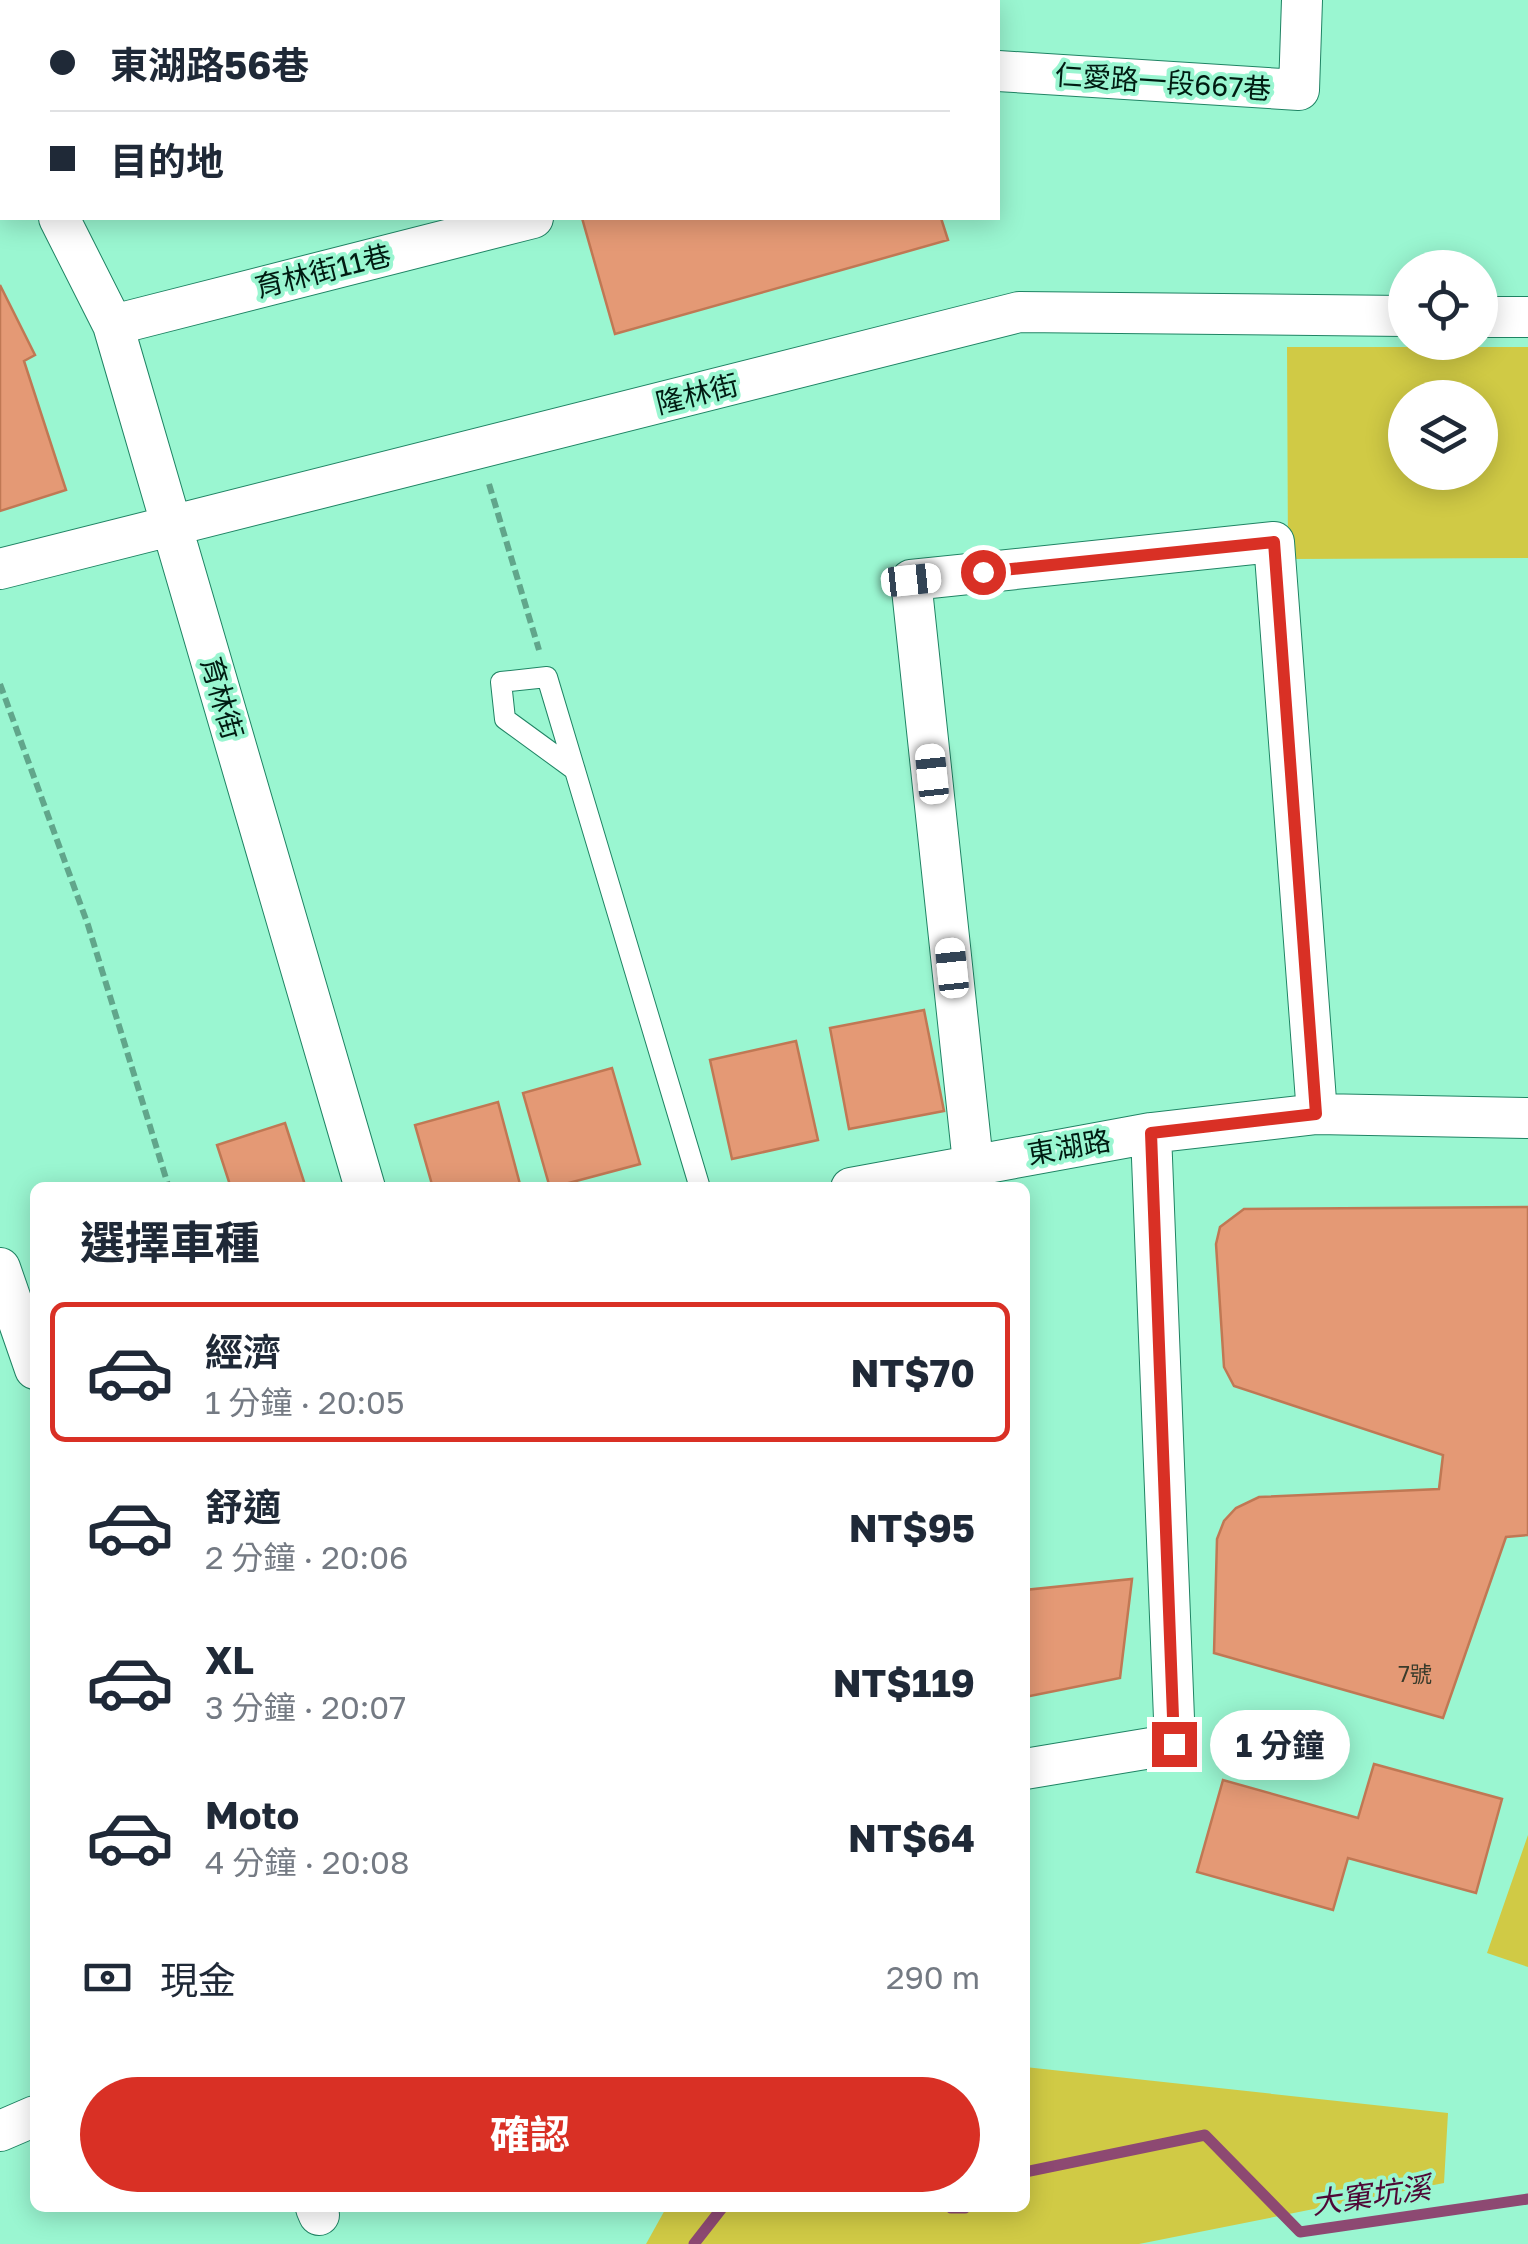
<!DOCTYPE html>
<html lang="zh-TW">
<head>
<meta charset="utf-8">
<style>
  body { margin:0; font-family:"Golos Text","Noto Sans TC",sans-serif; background:#f2f2f3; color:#1f2937; height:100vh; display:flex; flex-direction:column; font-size:38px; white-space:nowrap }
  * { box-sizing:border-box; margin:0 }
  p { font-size:32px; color:#747a83 }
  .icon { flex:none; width:55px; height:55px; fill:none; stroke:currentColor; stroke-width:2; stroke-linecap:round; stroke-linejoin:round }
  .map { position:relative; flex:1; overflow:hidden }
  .details { position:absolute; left:30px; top:1182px; width:1000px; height:1030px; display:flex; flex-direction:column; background:#fff; border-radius:15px; box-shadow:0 5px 25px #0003 }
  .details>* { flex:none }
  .banner { position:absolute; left:0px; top:0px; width:1000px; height:220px; box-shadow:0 5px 25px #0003; display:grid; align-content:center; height:220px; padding:0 50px; background:#fff }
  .fabs { position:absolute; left:1388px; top:250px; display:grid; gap:20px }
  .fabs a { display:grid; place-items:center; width:110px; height:110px; border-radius:50%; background:#fff; box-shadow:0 5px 25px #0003; font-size:50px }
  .end { position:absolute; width:45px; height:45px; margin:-22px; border:12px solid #d93025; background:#fff; box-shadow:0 0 0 5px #fff }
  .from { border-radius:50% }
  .bubble { position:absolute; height:70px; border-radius:35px; background:#fff; box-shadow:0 5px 25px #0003; font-size:32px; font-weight:700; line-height:70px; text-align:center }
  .car { position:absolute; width:30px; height:60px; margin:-30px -15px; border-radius:12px; box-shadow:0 0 8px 2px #0007; background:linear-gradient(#fff 24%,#345 0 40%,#fff 0 76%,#345 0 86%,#fff 0) }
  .banner b { display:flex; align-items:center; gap:35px; height:95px; font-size:38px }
  .banner b+b { border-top:2px solid #e0e1e3 }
  .banner i { width:25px; height:25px; background:#1f2937 }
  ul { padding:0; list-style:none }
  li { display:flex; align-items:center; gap:30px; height:140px; margin:0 20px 15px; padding:0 30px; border:5px solid transparent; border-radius:15px }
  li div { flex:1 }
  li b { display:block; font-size:38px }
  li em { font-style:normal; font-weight:700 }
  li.active { border-color:#d93025 }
  li>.icon { width:90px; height:90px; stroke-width:1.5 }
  h2 { padding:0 50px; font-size:45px; line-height:120px }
  .pay { display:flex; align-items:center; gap:25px; height:110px; padding:0 50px; font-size:38px }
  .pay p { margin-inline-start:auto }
  .primary-button { display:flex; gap:20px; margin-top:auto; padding:20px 50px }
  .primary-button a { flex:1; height:115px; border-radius:60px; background:#d93025; color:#fff; font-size:40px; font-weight:700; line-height:115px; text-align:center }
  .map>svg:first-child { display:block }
  .green { fill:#d0ca45; fill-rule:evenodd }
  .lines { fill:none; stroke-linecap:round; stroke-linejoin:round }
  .stream { stroke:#8d4972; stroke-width:11 }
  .building { fill:#e49975; stroke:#c07854; stroke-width:2.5 }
  .service-casing { stroke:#1f8464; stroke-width:22 }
  .minor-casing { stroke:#1f8464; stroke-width:42 }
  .path { stroke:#61a68b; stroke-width:6; stroke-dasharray:10 5; stroke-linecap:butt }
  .service { stroke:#fff; stroke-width:20 }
  .minor { stroke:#fff; stroke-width:40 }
  .route { stroke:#d93025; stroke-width:12 }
  .labels { text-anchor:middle; stroke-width:8; stroke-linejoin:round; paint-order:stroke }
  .number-label { font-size:22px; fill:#393b2b }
  .street-label { font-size:28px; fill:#001c12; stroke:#9af6d1 }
  .water-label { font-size:30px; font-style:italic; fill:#4f0836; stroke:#9af6d1 }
</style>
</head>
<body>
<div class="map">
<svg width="1528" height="2244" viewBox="0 0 1528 2244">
  <rect width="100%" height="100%" fill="#9af6d1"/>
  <path class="green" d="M1287,347h241v211l-240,1zM1405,398h75v74h-75z
    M1528,1835v132l-41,-14z
    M1025,2067l423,46 -4,70 -305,61h-493l20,-36h359z"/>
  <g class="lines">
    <path class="stream" d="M1025,2172l180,-37 95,97 228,-33
      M951,2208h14
      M694,2244l28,-36"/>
  </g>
  <path class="building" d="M582,218h359l7,22 -333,94z
    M0,285l35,70 -11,6 42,129 -66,21z
    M924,1010l20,101 -95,18 -19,-101z
    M796,1041l22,99 -86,19 -22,-99z
    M612,1068l28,96 -90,24 -27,-95z
    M498,1102l23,86h-88l-18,-63z
    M285,1123l21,65h-75l-14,-43z
    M1528,1207v328l-22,2 -63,181 -229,-65 3,-114 7,-18 12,-13 23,-11 180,-8 4,-34 -209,-69 -10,-19 -8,-123 4,-17 24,-18z
    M1132,1579l-12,99 -95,19v-107z
    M1374,1764l128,35 -26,94 -128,-35 -15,52 -136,-38 26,-92 135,38z"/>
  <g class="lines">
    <g class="service-casing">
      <path id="service" d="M575,770l-70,-51 -4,-37 46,-5 153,511"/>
    </g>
    <g class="minor-casing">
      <path id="minor" d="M960,2v-2
        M998,71l301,19 3,-90
        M0,114l2,4
        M59,218l54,107 252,863
        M1480,317h48
        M113,325l420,-107
        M0,569l1019,-257 386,4
        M973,1163l-62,-583 363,-38 43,572
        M851,1188l300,-55 166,-19 211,4
        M0,1268l35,101
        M1025,1769l150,-25 -24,-611
        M0,2131l35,-15
        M316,2208l3,7"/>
    </g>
    <path class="path" d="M489,484l50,166
      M0,684l88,241 81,263"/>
    <use href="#service" class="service"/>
    <use href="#minor" class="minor"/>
  </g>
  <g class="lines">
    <path class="route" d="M983,572l291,-30 42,572 -165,19 23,611"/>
  </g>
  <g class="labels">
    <g class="number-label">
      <text x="1415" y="1682">7號</text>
    </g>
    <g class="street-label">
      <text transform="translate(1163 82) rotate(4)" y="10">仁愛路一段667巷</text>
      <text transform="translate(323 271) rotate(-14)" y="10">育林街11巷</text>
      <text transform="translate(697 394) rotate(-14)" y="10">隆林街</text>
      <text transform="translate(222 698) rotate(74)" y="10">育林街</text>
      <text transform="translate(1069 1147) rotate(-10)" y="10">東湖路</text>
    </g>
    <g class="water-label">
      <text transform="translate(1371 2196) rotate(-8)" y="10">大窠坑溪</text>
    </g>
  </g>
</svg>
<div class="fabs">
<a><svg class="icon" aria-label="locate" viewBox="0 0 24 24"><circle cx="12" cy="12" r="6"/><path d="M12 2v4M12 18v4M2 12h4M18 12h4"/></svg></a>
<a><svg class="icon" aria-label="layers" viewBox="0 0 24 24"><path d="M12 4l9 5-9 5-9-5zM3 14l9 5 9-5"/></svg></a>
</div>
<i class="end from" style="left:983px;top:572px"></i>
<i class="end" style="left:1174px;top:1744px"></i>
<div class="bubble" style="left:1210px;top:1710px;width:140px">1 分鐘</div>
<i class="car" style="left:911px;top:580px;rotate:84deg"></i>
<i class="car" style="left:932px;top:774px;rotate:354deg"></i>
<i class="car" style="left:952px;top:968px;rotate:354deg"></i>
<div class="banner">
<b><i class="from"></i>東湖路56巷</b>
<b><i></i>目的地</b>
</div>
<section class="details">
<h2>選擇車種</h2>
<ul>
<li class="active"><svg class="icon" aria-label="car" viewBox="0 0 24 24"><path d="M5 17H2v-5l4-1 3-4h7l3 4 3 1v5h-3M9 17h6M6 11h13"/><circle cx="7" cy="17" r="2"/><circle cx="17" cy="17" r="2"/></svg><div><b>經濟</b><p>1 分鐘 · 20:05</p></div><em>NT$70</em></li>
<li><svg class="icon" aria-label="car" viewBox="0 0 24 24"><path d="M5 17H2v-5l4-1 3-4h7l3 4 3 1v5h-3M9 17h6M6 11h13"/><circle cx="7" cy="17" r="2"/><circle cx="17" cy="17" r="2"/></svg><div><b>舒適</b><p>2 分鐘 · 20:06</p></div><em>NT$95</em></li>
<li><svg class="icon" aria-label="car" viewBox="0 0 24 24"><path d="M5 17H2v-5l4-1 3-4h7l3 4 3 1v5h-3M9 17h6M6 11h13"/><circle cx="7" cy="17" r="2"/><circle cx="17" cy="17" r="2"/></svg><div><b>XL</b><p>3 分鐘 · 20:07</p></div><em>NT$119</em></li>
<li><svg class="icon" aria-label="car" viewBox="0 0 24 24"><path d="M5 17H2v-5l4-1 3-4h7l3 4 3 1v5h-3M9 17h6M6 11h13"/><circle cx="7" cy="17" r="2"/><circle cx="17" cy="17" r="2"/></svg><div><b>Moto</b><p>4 分鐘 · 20:08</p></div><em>NT$64</em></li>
</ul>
<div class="pay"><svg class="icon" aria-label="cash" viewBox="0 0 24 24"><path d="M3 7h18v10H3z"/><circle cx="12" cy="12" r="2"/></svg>現金<p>290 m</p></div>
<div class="primary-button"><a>確認</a></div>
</section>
</div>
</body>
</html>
